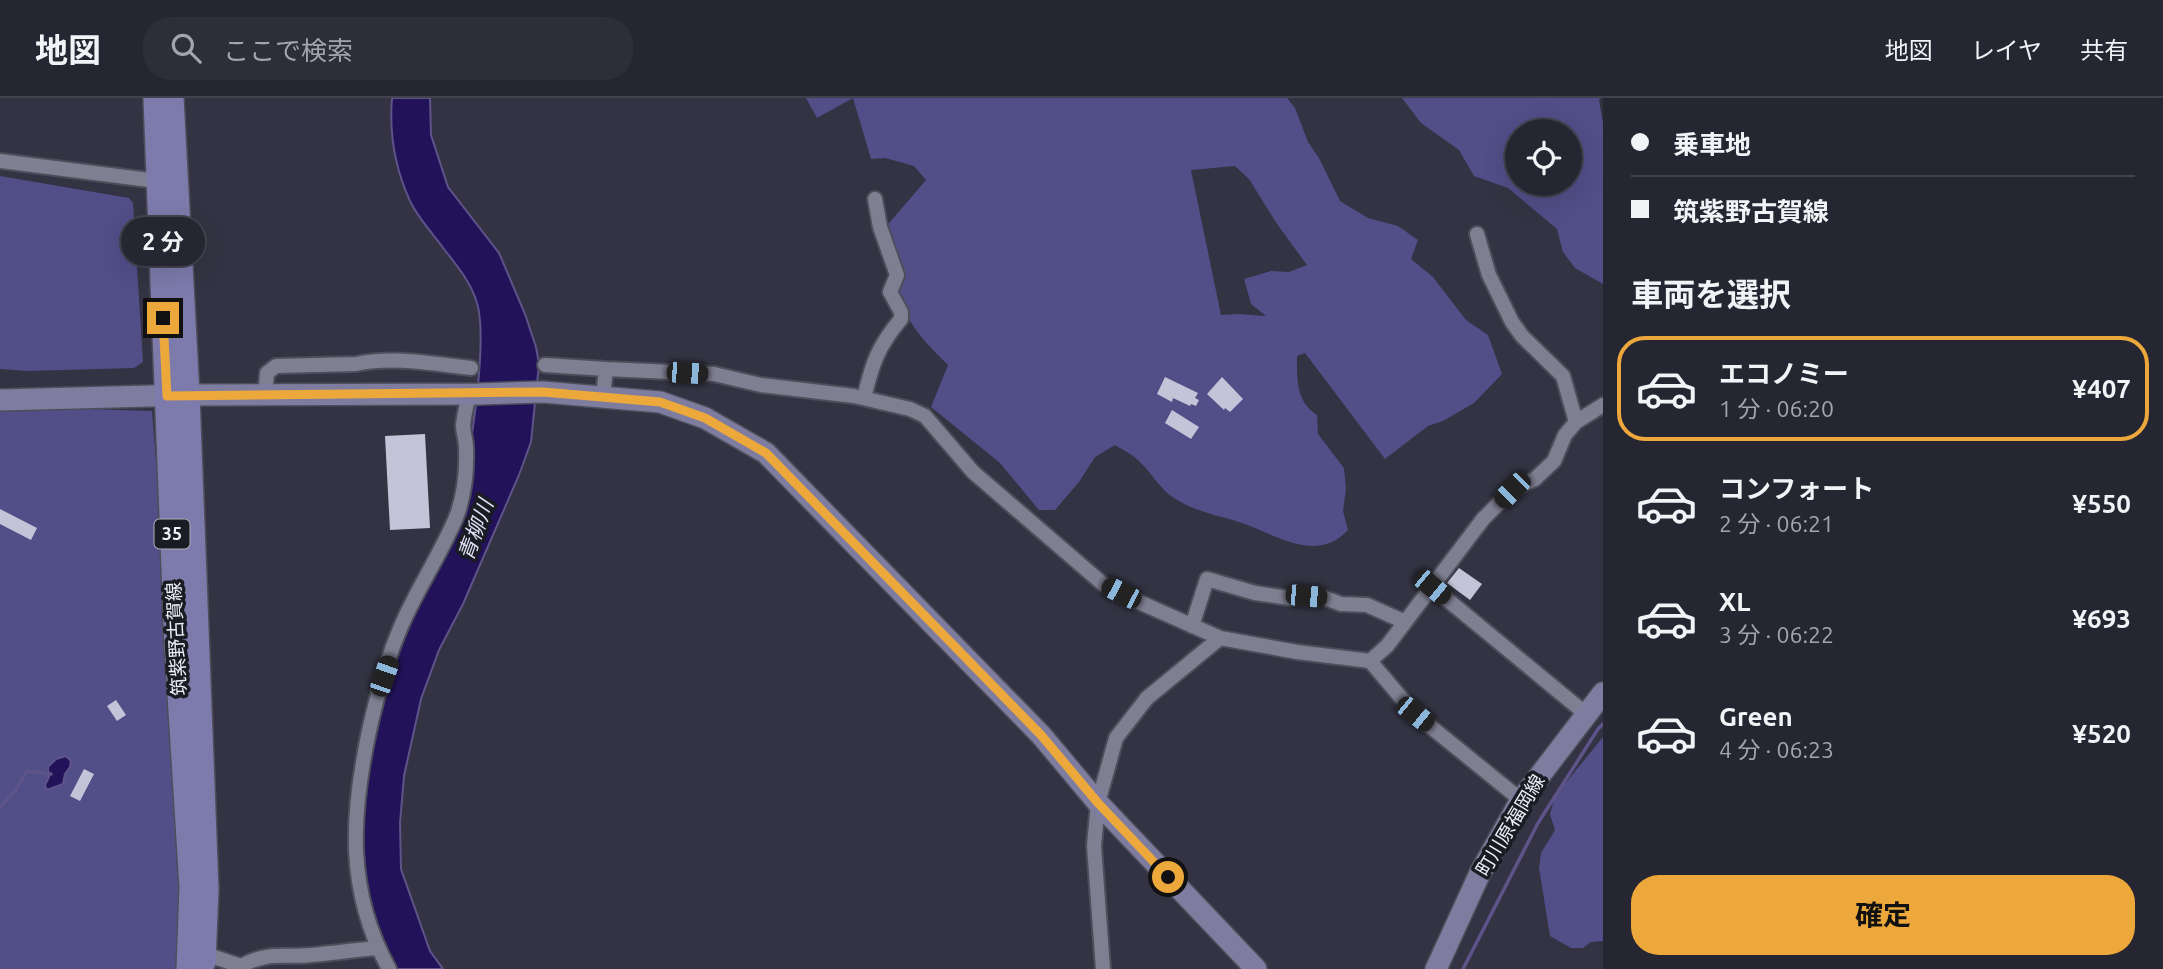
<!DOCTYPE html>
<html lang="ja">
<head>
<meta charset="utf-8">
<style>
  body { margin:0; font-family:Ubuntu,"Noto Sans JP",sans-serif; background:#2e2e3a; color:#f1f3f6; height:100vh; display:flex; flex-direction:column; font-size:26px; white-space:nowrap }
  * { box-sizing:border-box; margin:0 }
  p { font-size:23px; color:#a4a5ac }
  .icon { flex:none; width:38px; height:38px; fill:none; stroke:currentColor; stroke-width:2; stroke-linecap:round; stroke-linejoin:round }
  .map { position:relative; flex:1; overflow:hidden }
  .sheet { display:flex; flex-direction:column; background:#262632; width:560px }
  .sheet>* { flex:none }
  .guide { display:grid; align-content:center; height:154px; padding:0 28px; background:#262632 }
  .fabs { position:absolute; left:1505px; top:21px; display:grid; gap:14px }
  .fabs a { display:grid; place-items:center; width:77px; height:77px; border-radius:50%; background:#262632; box-shadow:0 7px 28px #0002,0 0 0 2px #42434d; font-size:35px }
  .end { position:absolute; width:32px; height:32px; margin:-16px; border:9px solid #eda83c; background:#111; box-shadow:0 0 0 4px #111 }
  .from { border-radius:50% }
  .bubble { position:absolute; height:49px; border-radius:24px; background:#262632; box-shadow:0 7px 28px #0002,0 0 0 2px #42434d; font-size:23px; font-weight:700; line-height:49px; text-align:center }
  .car { position:absolute; width:21px; height:42px; margin:-21px -10px; border-radius:9px; box-shadow:0 0 5px 2px #0007; background:linear-gradient(#222 24%,#8ab4d8 0 40%,#222 0 76%,#8ab4d8 0 86%,#222 0) }
  .guide b { display:flex; align-items:center; gap:24px; height:66px; font-size:26px }
  .guide b+b { border-top:2px solid #42434d }
  .guide i { width:18px; height:18px; background:#f1f3f6 }
  ul { padding:0; list-style:none }
  li { display:flex; align-items:center; gap:21px; height:105px; margin:0 14px 10px; padding:0 14px; border:4px solid transparent; border-radius:28px }
  li div { flex:1 }
  li b { display:block; font-size:26px }
  li em { font-style:normal; font-weight:700 }
  li.on { border-color:#eda83c }
  li>.icon { width:63px; height:63px; stroke-width:1.5 }
  h2 { padding:0 28px; font-size:32px; line-height:84px }
  .primary-button { display:flex; gap:14px; margin-top:auto; padding:14px 28px }
  .primary-button a { flex:1; height:80px; border-radius:28px; background:#eda83c; color:#111; font-size:28px; font-weight:700; line-height:80px; text-align:center }
  header { display:flex; align-items:center; gap:42px; box-sizing:border-box; height:98px; padding:0 35px; background:#262632; border-bottom:2px solid #42434d }
  header strong { font-size:33px }
  nav { display:flex; gap:38px; margin-inline-start:auto; font-size:24px }
  .search { width:490px; height:63px; background:#2e2e3a; display:flex; align-items:center; gap:18px; box-sizing:border-box; padding:0 24px; border-radius:28px; color:#a4a5ac; font-size:26px }
  main { display:flex; flex:1; min-height:0 }
  .map>svg:first-child { display:block }
  .green { fill:#514e88; fill-rule:evenodd }
  .water { fill:#21125a; stroke:#5e548a; stroke-width:2 }
  .lines { fill:none; stroke-linecap:round; stroke-linejoin:round }
  .stream { stroke:#5e548a; stroke-width:3.5 }
  .building { fill:#c3c4d8 }
  .street-casing { stroke:#4e4e5b; stroke-width:18 }
  .secondary-casing { stroke:#4e4e5b; stroke-width:24 }
  .primary-casing { stroke:#4e4e5b; stroke-width:26 }
  .street { stroke:#7f7f92; stroke-width:14 }
  .secondary { stroke:#7e7d9f; stroke-width:21 }
  .primary { stroke:#7c7bac; stroke-width:23 }
  .route { stroke:#eda83c; stroke-width:9 }
  .labels { text-anchor:middle; stroke-width:7; stroke-linejoin:round; paint-order:stroke }
  .shield { fill:#1b1c23; stroke:#afb0b9; stroke-width:2 }
  .shield-label { font-size:18px; font-weight:bold; fill:#eeeff9 }
  .street-label { font-size:19px; fill:#eeeff9; stroke:#1b1c23 }
  .water-label { font-size:21px; font-style:italic; fill:#e0e0f7; stroke:#1b1c23 }
</style>
</head>
<body>
<header>
<strong>地図</strong>
<div class="search"><svg class="icon" aria-label="search" viewBox="0 0 24 24"><circle cx="10" cy="10" r="6"/><path d="M15 15l6 6"/></svg>ここで検索</div>
<nav><a>地図</a><a>レイヤ</a><a>共有</a></nav>
</header>
<main>
<div class="map">
<svg width="1603" height="871" viewBox="0 0 1603 871">
  <rect width="100%" height="100%" fill="#333343"/>
  <path class="green" d="M806,0h481l8,10 13,34 11,16 21,43 28,17 30,8 20,14 -7,19 22,18 33,43 22,15 14,39 -28,29 -31,18 -15,5 -43,33 -80,-106 -8,3c0,24 -1,45 20,59l1,19 26,34 2,21 -3,22 5,19c-32,35 -74,3 -109,-8 -22,-7 -46,-11 -65,-24 -13,-8 -22,-24 -33,-35 -7,-8 -18,-13 -26,-18l-20,12 -16,25 -24,28h-16l-39,-47 -69,-56 17,-42c-14,-14 -29,-28 -39,-46 -16,-27 -20,-59 -26,-89l43,-50 -12,-14 -29,-8 -14,1 -18,-61 -36,20zM1235,68l14,13 28,45 30,41 -18,7 -18,-1 -27,8 7,25 15,12 -28,-2 -17,1 -30,-145z
    M1402,0h199l-2,2 4,23v161l-28,-16 -12,-16 -6,-23 -49,-41 -34,-12 -15,-26 -38,-27zM1517,33h53v53h-53z
    M0,78l129,22 4,5 10,159 -9,6 -106,3 -28,-2z
    M60,310l92,3 20,246 13,249 -6,63h-179v-559z
    M1603,639v204l-12,1 -8,6h-12l-21,-12 -11,-68 2,-15 14,-23 -5,-16 5,-18z"/>
  <path class="water" d="M392,0h38l1,37 17,52 51,66 26,61 11,33 3,17 -8,78 -12,33 -56,129 -24,46 -18,49 -17,77 -4,47 1,46 29,82 13,18h-47c-56,-92 -33,-218 1,-314 12,-33 30,-64 43,-97 6,-16 9,-34 14,-51 5,-22 13,-44 17,-67 5,-31 15,-108 6,-137 -6,-21 -20,-37 -33,-54 -11,-15 -26,-31 -34,-48 -15,-33 -21,-67 -18,-103z
    M66,658l5,5 -1,6 -5,7 -2,10 -16,6 -2,-5 4,-8 -1,-10 8,-8z"/>
  <g class="lines">
    <path class="stream" d="M0,709l15,-16 12,-20 24,3
      M1463,871l75,-146 60,-94 5,-5"/>
  </g>
  <path class="building" d="M1165,279l33,16 -3,5 4,2 -3,6 -5,-2 -1,2 -17,-8 -1,4 -15,-8z
    M1222,279l21,22 -13,13 -5,-4 -1,2 -17,-16z
    M1172,312l27,17 -8,12 -26,-16z
    M425,336l5,94 -40,2 -5,-94z
    M0,411l37,19 -6,12 -31,-16z
    M1459,470l23,16 -12,16 -23,-17z
    M116,602l10,15 -9,6 -10,-15z
    M84,671l10,5 -14,27 -10,-5z"/>
  <g class="lines">
    <g class="street-casing">
      <path id="street" d="M0,63l157,20
        M1477,136l12,41 23,47 10,14 41,40 13,46
        M545,267l61,4
        M265,298l2,-23 9,-7 80,-2c37,-8 78,0 115,4
        M603,298l3,-27 108,5 47,11 93,11 56,13 15,7 48,56 130,112 36,18 81,36 77,14 73,9 45,53 106,86
        M864,300c8,-34 14,-52 37,-79v-7l-11,-20 7,-17 -17,-48 -5,-28
        M1432,489l154,127
        M1192,528l15,-47 48,14 34,5 16,-2 20,2 16,6 26,1 38,17
        M1370,563l17,-15 96,-127 29,-29 23,-11 19,-18 11,-26 11,-13 27,-17
        M205,856l36,12 2,3
        M241,868c27,-15 42,-8 70,-11 22,-2 44,-5 66,-7
        M389,871c-43,-78 -38,-154 -20,-238 8,-36 18,-73 33,-107 16,-37 40,-72 55,-109 8,-23 10,-45 9,-68 0,-7 -3,-15 -3,-22 1,-10 4,-21 6,-31
        M1103,871l-9,-123 4,-43 18,-65 31,-40 73,-60"/>
    </g>
    <g class="secondary-casing">
      <path id="secondary" d="M0,302l188,-5 290,-1 65,-2 117,10 45,16 61,35 275,282 57,68 158,166
        M1436,871l44,-96 41,-73 82,-107"/>
    </g>
    <g class="primary-casing">
      <path id="primary" d="M155,0l21,549 15,240 -3,82
        M172,0l16,297 19,494 -3,73"/>
    </g>
    <use href="#street" class="street"/>
    <use href="#secondary" class="secondary"/>
    <use href="#primary" class="primary"/>
  </g>
  <g class="lines">
    <path class="route" d="M163,220l4,78 376,-4 117,10 45,16 61,35 275,282 57,68 70,74"/>
  </g>
  <g class="labels">
    <rect class="shield" x="154.5" y="421.5" width="35" height="29" rx="5"/>
    <g class="shield-label">
      <text x="172" y="442">35</text>
    </g>
    <g class="street-label">
      <text transform="translate(176 541) rotate(-93)" y="7">筑紫野古賀線</text>
      <text transform="translate(1510 727) rotate(-59)" y="7">町川原福岡線</text>
    </g>
    <g class="water-label">
      <text transform="translate(476 432) rotate(-70)" y="7">青柳川</text>
    </g>
  </g>
</svg>
<div class="fabs">
<a><svg class="icon" aria-label="locate" viewBox="0 0 24 24"><circle cx="12" cy="12" r="6"/><path d="M12 2v4M12 18v4M2 12h4M18 12h4"/></svg></a>
</div>
<i class="end from" style="left:1168px;top:779px"></i>
<i class="end" style="left:163px;top:220px"></i>
<div class="bubble" style="left:121px;top:119px;width:84px">2 分</div>
<i class="car" style="left:687px;top:275px;rotate:93deg"></i>
<i class="car" style="left:1512px;top:392px;rotate:225deg"></i>
<i class="car" style="left:1432px;top:489px;rotate:130deg"></i>
<i class="car" style="left:1121px;top:495px;rotate:297deg"></i>
<i class="car" style="left:1306px;top:498px;rotate:95deg"></i>
<i class="car" style="left:384px;top:578px;rotate:19deg"></i>
<i class="car" style="left:1415px;top:616px;rotate:129deg"></i>
</div>
<section class="sheet">
<div class="guide">
<b><i class="from"></i>乗車地</b>
<b><i></i>筑紫野古賀線</b>
</div>
<h2>車両を選択</h2>
<ul>
<li class="on"><svg class="icon" aria-label="car" viewBox="0 0 24 24"><path d="M5 17H2v-5l4-1 3-4h7l3 4 3 1v5h-3M9 17h6M6 11h13"/><circle cx="7" cy="17" r="2"/><circle cx="17" cy="17" r="2"/></svg><div><b>エコノミー</b><p>1 分 · 06:20</p></div><em>¥407</em></li>
<li><svg class="icon" aria-label="car" viewBox="0 0 24 24"><path d="M5 17H2v-5l4-1 3-4h7l3 4 3 1v5h-3M9 17h6M6 11h13"/><circle cx="7" cy="17" r="2"/><circle cx="17" cy="17" r="2"/></svg><div><b>コンフォート</b><p>2 分 · 06:21</p></div><em>¥550</em></li>
<li><svg class="icon" aria-label="car" viewBox="0 0 24 24"><path d="M5 17H2v-5l4-1 3-4h7l3 4 3 1v5h-3M9 17h6M6 11h13"/><circle cx="7" cy="17" r="2"/><circle cx="17" cy="17" r="2"/></svg><div><b>XL</b><p>3 分 · 06:22</p></div><em>¥693</em></li>
<li><svg class="icon" aria-label="car" viewBox="0 0 24 24"><path d="M5 17H2v-5l4-1 3-4h7l3 4 3 1v5h-3M9 17h6M6 11h13"/><circle cx="7" cy="17" r="2"/><circle cx="17" cy="17" r="2"/></svg><div><b>Green</b><p>4 分 · 06:23</p></div><em>¥520</em></li>
</ul>
<div class="primary-button"><a>確定</a></div>
</section>
</main>
</body>
</html>
